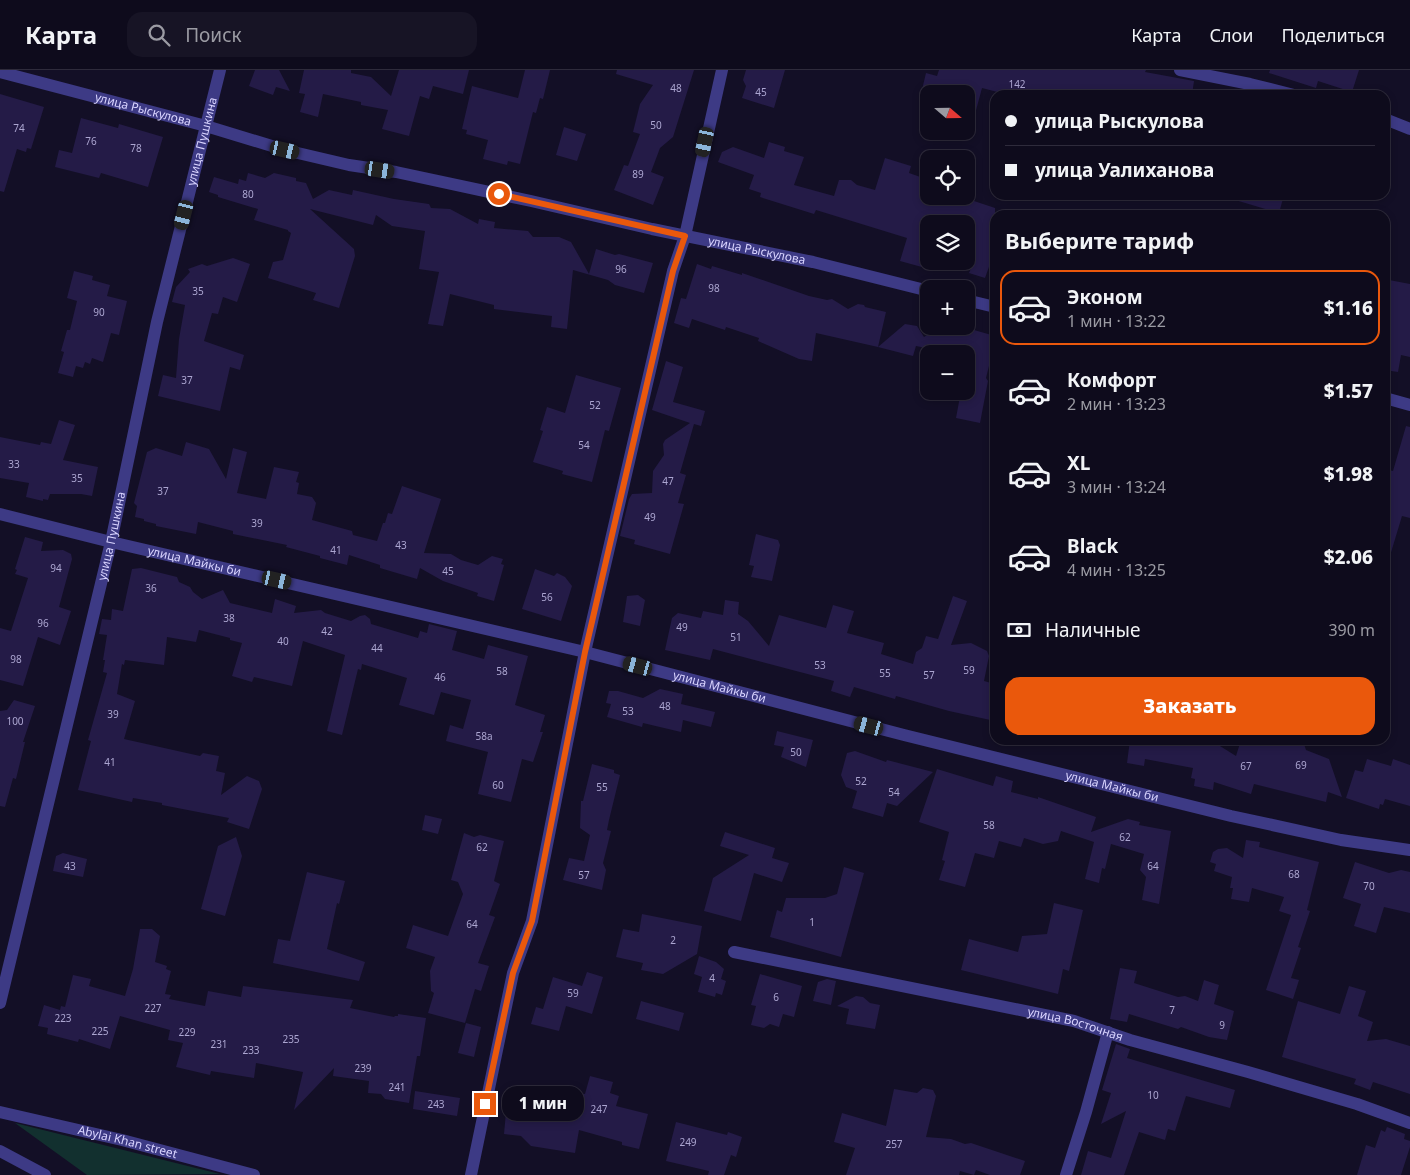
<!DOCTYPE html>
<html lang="ru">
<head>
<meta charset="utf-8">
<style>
  body { margin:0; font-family:"Noto Sans",sans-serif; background:#171425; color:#f1f3f6; height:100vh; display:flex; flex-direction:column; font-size:19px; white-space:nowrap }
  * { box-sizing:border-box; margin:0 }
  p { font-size:16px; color:#9b9ba3 }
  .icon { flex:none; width:28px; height:28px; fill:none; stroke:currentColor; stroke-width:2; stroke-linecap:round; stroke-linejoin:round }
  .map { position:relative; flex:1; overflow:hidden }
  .side { position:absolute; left:990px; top:140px; width:400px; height:535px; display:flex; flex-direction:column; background:#0e0b1c; border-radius:15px; box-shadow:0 2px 8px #0003,0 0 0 1px #2e2b3b }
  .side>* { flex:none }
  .guide { position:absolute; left:990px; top:20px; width:400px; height:110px; border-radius:15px; box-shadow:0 2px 8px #0003,0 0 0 1px #2e2b3b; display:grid; align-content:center; height:110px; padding:0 15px; background:#0e0b1c }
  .needle { width:32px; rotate:110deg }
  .controls { position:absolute; left:920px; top:15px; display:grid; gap:10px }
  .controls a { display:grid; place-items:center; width:55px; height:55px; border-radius:10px; background:#0e0b1c; box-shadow:0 2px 8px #0003,0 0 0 1px #2e2b3b; font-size:25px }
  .end { position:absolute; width:22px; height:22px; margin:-11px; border:6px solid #ea580c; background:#fff; box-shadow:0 0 0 2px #fff }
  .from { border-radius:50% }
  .bubble { position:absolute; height:35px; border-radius:15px; background:#0e0b1c; box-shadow:0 2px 8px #0003,0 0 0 1px #2e2b3b; font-size:16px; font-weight:800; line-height:35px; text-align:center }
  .car { position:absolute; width:15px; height:30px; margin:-15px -8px; border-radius:6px; box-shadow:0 0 4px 1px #0007; background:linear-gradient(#222 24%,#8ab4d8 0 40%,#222 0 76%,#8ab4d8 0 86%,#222 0) }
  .guide b { display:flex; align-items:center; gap:18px; height:48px; font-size:19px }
  .guide b+b { border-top:1px solid #2e2b3b }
  .guide i { width:12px; height:12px; background:#f1f3f6 }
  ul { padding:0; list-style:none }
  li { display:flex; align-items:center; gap:15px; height:75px; margin:0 10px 8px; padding:0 5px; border:2px solid transparent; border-radius:15px }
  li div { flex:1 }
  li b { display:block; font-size:19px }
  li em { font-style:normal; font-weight:800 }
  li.on { border-color:#ea580c }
  li>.icon { width:45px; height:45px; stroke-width:1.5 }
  h2 { padding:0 15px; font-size:22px; line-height:60px }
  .pay { display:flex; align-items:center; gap:12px; height:55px; padding:0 15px; font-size:19px }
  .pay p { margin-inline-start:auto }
  .primary-button { display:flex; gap:10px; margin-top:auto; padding:10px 15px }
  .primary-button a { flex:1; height:58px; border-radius:15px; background:#ea580c; color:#fff; font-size:20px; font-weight:800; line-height:58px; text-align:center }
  header { display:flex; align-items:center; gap:30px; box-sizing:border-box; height:70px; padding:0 25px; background:#0e0b1c; border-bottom:1px solid #2e2b3b }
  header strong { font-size:24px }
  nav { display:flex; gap:28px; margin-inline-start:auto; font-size:18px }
  .search { width:350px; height:45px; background:#171425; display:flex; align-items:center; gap:12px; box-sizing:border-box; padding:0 18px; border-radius:15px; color:#9b9ba3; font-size:19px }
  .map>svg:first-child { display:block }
  .green { fill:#12302f }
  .building { fill:#241b47 }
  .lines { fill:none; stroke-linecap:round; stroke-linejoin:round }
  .minor { stroke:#3d3a85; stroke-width:12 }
  .route { stroke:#ea580c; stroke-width:6 }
  .labels { text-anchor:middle; stroke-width:4.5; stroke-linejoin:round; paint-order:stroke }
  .number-label { font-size:10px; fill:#aca6d1 }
  .street-label { font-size:12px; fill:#d9d4ff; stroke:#130f26 }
</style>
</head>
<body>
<header>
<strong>Карта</strong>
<div class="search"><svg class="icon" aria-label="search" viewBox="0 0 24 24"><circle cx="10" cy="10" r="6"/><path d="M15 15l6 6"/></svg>Поиск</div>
<nav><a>Карта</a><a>Слои</a><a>Поделиться</a></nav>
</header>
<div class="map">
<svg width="1410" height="1105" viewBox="0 0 1410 1105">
  <rect width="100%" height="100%" fill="#130f26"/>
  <path class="green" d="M15,1053l205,51 -133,1z"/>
  <path class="building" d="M255,0h24l11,21 -14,-4 -3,8 -24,-9z
    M304,0h47v3l20,4 20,19 8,-26h70l-6,24 -30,-8 -4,13 -9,-3 -11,40 -27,-7 6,-19 -27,-5v-3l-38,-8 -5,23 -18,-5 5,-18 -6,-1z
    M525,0h25l-7,29 -3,-1 -4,15 -3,-1 -13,52 -12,-3 -1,4 -24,-6 5,-19 -22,-6 1,-4 -5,-1 10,-43 46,12z
    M617,0h77l-21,67 -13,11 -9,24 13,5 -11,28 -39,-15 10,-25 4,1 12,-32 -7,-2 7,-28 13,-19 -37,-11z
    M746,0h39l-11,38 -32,-10 4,-12 -3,-6z
    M939,0h207l-1,2 49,9 -2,14h-183l-27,-7 -11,41h-5v-35h-45l5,-21 11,3z
    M1270,0h89l-7,22 -34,-11 -2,7 -47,-15z
    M0,24l44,13 -13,42 -4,-1 -1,4 -9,-3 -13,43 -4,-1z
    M81,48l37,10 1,-4 44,13 -15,50 -47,-14 -2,5 -44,-11 4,-17 13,3z
    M564,57l22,7 -9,27 -21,-6z
    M769,72l16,5 -1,4 20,6 -10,28 40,11 5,-16h12l6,5 18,5 10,-32 26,8 -2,7 20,7v16h30l36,12v57l-5,-1 -5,14 -16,-5 5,-12 -8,-3v-34h-37v45l-29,-8 7,-23 -91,-28 -2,4 -54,-17 1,-4 -12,-4 5,-14 -36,-13 4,-10 11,-5 31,11z
    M248,103l17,5 9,-5 22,5v3l10,2 7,16 16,-9 23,5 1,-5 41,9 35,5 2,4 19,1 28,15 1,-5 16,3 -1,6 34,3 5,6h26l12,5 18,32 7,-25 19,6 4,-1 34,9 -9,30 -29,-8 -7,-5 -35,-10 -6,59 -16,-2 1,-11 -58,-7v-4l-44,-11 -7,32 -15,-2 11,-52 -20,-3 6,-38 -33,-5 -16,-11 -3,10 -63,-16 44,40 1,7 -16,52 -26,-8 3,-7 -48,-15 5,-16 10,-2 8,-27 -3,-2v-1l-34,-10 4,-11 -40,-12v-2l-9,-3 5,-15 24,7 1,-5 7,2z
    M1233,125h51l-5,18 -47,-14z
    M233,188l17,6 -13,38 -14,-5 -5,17 -6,-1 -8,28 40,14 -4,15 -10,-3 -10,44 -62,-15 5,-21 13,3 3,-39 6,-34 -13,-3 4,-15 14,-15 -2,-3 14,-5 5,2z
    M697,194l14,5 1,-3 30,9v-2l67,23 18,4 5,-1 16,10 10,-5 6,1 1,2 21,5 -8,35 -62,-14 -4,28 -13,-2 -41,-18 1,-3 -33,-11 -1,3 -33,-11 -3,9 -15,-5 7,-25 5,1z
    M74,201l19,5 -1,4 18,5 -3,11 20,5 -8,34 -8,-2 -8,29 -11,-4 -2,6 -5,-2 -2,6 -7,-2 -3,11 -15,-4 6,-21 -3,-1 6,-21h3l7,-29 -10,-3z
    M1389,210l21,4v73l-9,-2 -3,17 -13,-2v-64z
    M905,254l12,2 7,11 17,-11h19l35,10v6l-9,36 2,3 -8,42 -24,-5 5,-27h5v-37h-10l-40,-8 -3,10 -35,-9z
    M666,291l17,6 -10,35 32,9 -4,15 -7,-2 -14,49 6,2 -8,28 6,1 -14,50 -36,-10 1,-4 -15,-4 9,-37 3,-5 20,-1 1,-22 11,-16 -1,-11 2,-4 25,-17 -38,-13z
    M576,305l45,13 -12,43 -4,-1 -13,52 -30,-8 1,-3 -30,-9 10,-31 -3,-1 7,-23 18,6z
    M59,350l16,5 -12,35 35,7 -6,29 -11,-2h-31l-2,6 -5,-1v2l-17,-4 3,-14 -29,-5v-41l40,8 1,-3 10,2z
    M1406,356l4,1v91l-8,-2 -13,43 -4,-1v-89l8,2z
    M186,372l23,7 17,30 7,-31 14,4 -10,41 29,6 8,-32 25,5 -3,10 3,1 -2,11 15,3 4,6 -4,17 40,11 1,4 24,6 6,-18h2l3,-10 4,1 10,-28 39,13 -17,54 27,1 10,6 17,5 14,-9 11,3 -2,5 3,1 -10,36 -17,-5 1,-3 -35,-12 -23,-13 -3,11 -37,-11v-3l-31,-10 -2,10 -27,-7v-2l-34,-9 1,-2 -54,-11v-3l-35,-9 -2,12 -40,-8v-2l-12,-3v-2l-9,-2 2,-11 -3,-3 13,-51 9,-4 26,8z
    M756,464l22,6 2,5 -8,36 -21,-4 3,-11 -5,-1z
    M25,467l18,5 -2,9 22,-1 8,4 1,5 -13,48 12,4 -11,34 -22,-8 -15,49 -23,-6v-52l11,3 17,-53 -13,-4 2,-4 -2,-1z
    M141,498l36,9 2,5 11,5 3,5 9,7 21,-9 7,13 42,10 3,-14 21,7 -2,7 27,-3 4,3 26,8 9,-5 5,-1 5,4 1,5 47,14 2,-7 7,2 2,-9 28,7 -5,19 32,9 4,-14 40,11 -13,49 30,10 -5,17h3l-10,30 -11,-3 -11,43 -33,-8 10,-42 -42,-11 4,-16 13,4 8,-29 -30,-8 -7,23 -35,-10 8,-27 -45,-14 -1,6 -3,-1 -16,66 -15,-4 18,-76 -42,-14 -11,45 -38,-9 -2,5 -20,-6 10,-33 -12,-3v-2l-31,-8 -3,12 -29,-5 -3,28 -39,-5 -1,5 -2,-1 -5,30 18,7 -11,38 76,17 3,-3 16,3 -3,15 9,2 -4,22 26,-19 12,5 3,8 -13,40 -22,-7 2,-4 -67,-13v-2l-29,-5 -1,4 -54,-12 13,-49 -3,-1 19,-67 -4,-1 2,-12h-2l4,-25 -8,-1 3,-15 9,1 1,-11 11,2 9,-42z
    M535,499l19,7 3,-3 8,4 7,9 -11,35 -39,-12z
    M638,525l7,5 -5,26 -17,-4 4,-26z
    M953,526l14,5 -16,44 20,-2 16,8 2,5 -5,25 11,3v37l-46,-10 -53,-15 -1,3 -41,-12 -4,10 -19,-6 3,-10 -121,-32 -3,11 -45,-10 7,-32 6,-5 23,5 2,-7 20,4 2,-15 14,2 -1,12 10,7 21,25 10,-31 47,13 7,-23 21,6 -7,22 37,10 -3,11 32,10 3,-12 6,-4 4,-12 12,3z
    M660,619l23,5 -2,10 34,8 -4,15 -28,-7 -2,12 -38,-9 -1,4 -35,-10 4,-13 -5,-1 3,-12h9l25,7z
    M14,630l21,6 -12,36h2l-9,37 -3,-1 -8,29 -5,-1v-95l7,-1z
    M777,661l36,9 -7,27 -25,-10 3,-10 -10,-2z
    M1130,670h63v2l21,2 6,2 16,10 5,-16h12l13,4 11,-4h11l16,4 2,6 23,9 13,38 -14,-5 -2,10 -72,-18 -3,10 -37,-12 -1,8 -19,-4 1,-7 -4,-1 2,-10 -48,-9 -1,7 -17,-3z
    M855,681l31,11 1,-2 46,12 -36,34 -10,-3 -4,14 -31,-9 5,-17 -11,-4 -5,-12 6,-22z
    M1367,689l24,7 2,-7 17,6v41l-25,-7 -2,6 -3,-1 -1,5 -33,-11 9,-28 8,2z
    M592,694l22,6v3l6,2 -11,45 -2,10 4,1 -8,32 3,7 -4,20 -39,-10 6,-22 15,3 6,-26 -10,-7 1,-27h2z
    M937,699l56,17 3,-10 17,5 -2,11 27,7v-2l58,20 -5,15 37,-13 12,3 -1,3 32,6 -12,73 -17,-4 4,-23 -6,-7 4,-16 -33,-10 -6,25 -3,-1 -3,15 -14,-4 9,-37 -33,-11 -3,10 -15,3 -19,-6 -3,9 -22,-6 -5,17 -19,-5 -10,34 -26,-7 6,-19 -3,-1 7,-28 -30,-10z
    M425,745l17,4 -4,15 -16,-4z
    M725,762l50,16 -3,10 17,5 -7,19 -28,-9 -13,48 -37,-10 9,-33 36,-23 -29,-9z
    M464,763l10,4 6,-2 24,6 -10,40 6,3 -11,31 6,2 -17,46 11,3 -8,25 -6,-2 -10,34 -37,-10 6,-20 -3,-2 -1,-20 5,-14 -29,-9 7,-23 35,11 15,-42 -5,-12 -7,-2z
    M236,767l6,19 -17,60 -24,-7 17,-63z
    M1246,770l14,2 -1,5 60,15 -12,48 3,1 -12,36 3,1 -10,30 8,2 -6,19 -27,-9 25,-75 -12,-4 5,-14 -32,-9 -3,14 -18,-3 2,-11h-3l2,-11 -18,-6 2,-7 -6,-2 3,-10 5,-3 9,-1 16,10z
    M63,783l24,6 -4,18 -30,-6 3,-15z
    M1355,792l34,11 12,-3 9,2v41l-26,-6 -8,26 -22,-7 7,-22 -18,-6z
    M844,797l20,6 -23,84 -71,-20 7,-27 5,2 4,-14h39l12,-4z
    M307,802l38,9 -6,23 -2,-1 -10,46 38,13 -6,19 -86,-18 5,-24 12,2z
    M1054,833l29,7 -14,61 -6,-2 -5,25 -97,-24 8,-31 49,13 4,-16 25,-2z
    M642,844l60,12 -5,28 -34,20 -22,-4 2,-7 -27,-6 7,-28 16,3z
    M140,859h12l8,7 -5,26 12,4 -1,3 5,2 -6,23 6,1 -2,4 36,7 3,-15 33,6 2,-11 110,14 -3,8 44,9 1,-1h3v-2l28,4 -6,38h-3l-8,47 -24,-4 -4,-5 -13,-1 1,-12 -36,-5 1,-8 -40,42 9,-38 -47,-9 -2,15 -43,-7 -1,4 -34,-8 7,-24 -15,-3 2,-10 -50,-14 -10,33 -31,-10 -1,3 -31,-8 1,-6 -10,-2 6,-21 16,5 1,-4 4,1 8,-32 18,4 -2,7 36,10 8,-27z
    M699,886l17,6 8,7 -3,10 5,2 -4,14 -6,-2 -1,4 -17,-5 4,-15 -8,-3z
    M1120,898l17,3 -3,12 44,14 7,-1 13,5 6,-21 15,5 -5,19 20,7 -7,29 -18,-3 -28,-10 -3,2 -49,-15 -2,8 -17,-3z
    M587,902l16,5 -11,37 -26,-8 -7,25 -28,-7 5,-17 7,2 10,-32 29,9z
    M760,904l42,12 -8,31 -11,-3 -4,13 -9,-3 -6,4 -13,-3 5,-19 -5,-1z
    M827,909l9,2 -5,24 -18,-4 5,-19z
    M1349,916l17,5 -8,25 15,6 -6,19 19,-2 24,7v48l-37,-12 -3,8 -16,-6 2,-5 -74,-22 16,-56 42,13z
    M856,926l7,1 7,6 10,2 -5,24 -29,-5 3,-15 -12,-3z
    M641,931l43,12 -5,18 -43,-12z
    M466,953l15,4 -7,30 -16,-4z
    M1116,974l14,5 -3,9 108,32 -5,18 -44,-12 -11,35 -7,-2 -3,11 -26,-8 -15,43h-43l7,-24 23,7 15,-47 -25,13 10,-31 -9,-3z
    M590,1006l23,6 -3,11 9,3 -3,10 32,8 -9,35 -17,-4v-3l-43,-12 -4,23 -44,-7 -10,-10 -17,-2 2,-22 14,3 6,-30 59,9z
    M923,1018l10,2 3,6 -10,41 25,2 14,5 6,-1 54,18 -5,14h-30l-14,-5 -2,5 -14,-4 -1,4h-113l9,-27 -21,-6 8,-29 44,13 8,-37 23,4z
    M415,1021l45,7 -3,18 -44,-7z
    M676,1052l51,13 1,-3 14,5 -6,20 -5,-2 -7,20h-16l1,-4 -43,-10z
    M1387,1057l18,7 -1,5 6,2v6l-9,28h-44l9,-30 9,3 6,-18 4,2z"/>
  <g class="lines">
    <g class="minor">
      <path d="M1180,0l70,14 44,11"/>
      <path id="s1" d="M0,2l206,54 79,24 64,15 47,7 135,29 121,28 161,33 116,29"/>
      <path d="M1385,49l25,10"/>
      <path d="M966,230l29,7"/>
      <path d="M1385,328l25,7"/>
      <path id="s2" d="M0,444l111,28 474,110 319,83 327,81 110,24 69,10"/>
      <path id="s3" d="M734,882l340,69 56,19 118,32 109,32 53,19"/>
      <path id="s4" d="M0,933l111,-461 46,-220 63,-252"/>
      <path id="s5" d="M0,1042l122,28 132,35"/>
      <path d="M0,1081l45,24"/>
      <path d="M471,1105l42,-202 19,-52 53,-269 88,-381 12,-35 37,-166"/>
      <path d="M1066,1105l20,-63 22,-80"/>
    </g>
  </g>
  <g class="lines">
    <path class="route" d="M485,1034l28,-131 19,-52 53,-269 88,-381 12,-35 -186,-42"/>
  </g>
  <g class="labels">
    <g class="number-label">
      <text x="1017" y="18">142</text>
      <text x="676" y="22">48</text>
      <text x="761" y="26">45</text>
      <text x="656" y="59">50</text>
      <text x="19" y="62">74</text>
      <text x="91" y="75">76</text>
      <text x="136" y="82">78</text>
      <text x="638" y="108">89</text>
      <text x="248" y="128">80</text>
      <text x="621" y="203">96</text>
      <text x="714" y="222">98</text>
      <text x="198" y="225">35</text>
      <text x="99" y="246">90</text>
      <text x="187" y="314">37</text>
      <text x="595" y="339">52</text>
      <text x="584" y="379">54</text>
      <text x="14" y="398">33</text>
      <text x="77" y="412">35</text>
      <text x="668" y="415">47</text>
      <text x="163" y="425">37</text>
      <text x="650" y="451">49</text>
      <text x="257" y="457">39</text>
      <text x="401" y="479">43</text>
      <text x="336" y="484">41</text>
      <text x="56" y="502">94</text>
      <text x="448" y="505">45</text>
      <text x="151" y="522">36</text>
      <text x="547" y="531">56</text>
      <text x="229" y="552">38</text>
      <text x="43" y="557">96</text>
      <text x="682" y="561">49</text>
      <text x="327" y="565">42</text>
      <text x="736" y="571">51</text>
      <text x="283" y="575">40</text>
      <text x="377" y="582">44</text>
      <text x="16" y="593">98</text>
      <text x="820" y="599">53</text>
      <text x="969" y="604">59</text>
      <text x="502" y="605">58</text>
      <text x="885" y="607">55</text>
      <text x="929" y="609">57</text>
      <text x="440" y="611">46</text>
      <text x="665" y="640">48</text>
      <text x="628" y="645">53</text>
      <text x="113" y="648">39</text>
      <text x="15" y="655">100</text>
      <text x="484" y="670">58а</text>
      <text x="796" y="686">50</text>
      <text x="110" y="696">41</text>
      <text x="1301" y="699">69</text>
      <text x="1246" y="700">67</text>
      <text x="861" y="715">52</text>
      <text x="498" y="719">60</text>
      <text x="602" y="721">55</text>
      <text x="894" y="726">54</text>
      <text x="989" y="759">58</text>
      <text x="1125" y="771">62</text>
      <text x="482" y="781">62</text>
      <text x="70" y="800">43</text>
      <text x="1153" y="800">64</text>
      <text x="1294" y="808">68</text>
      <text x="584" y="809">57</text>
      <text x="1369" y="820">70</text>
      <text x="812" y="856">1</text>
      <text x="472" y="858">64</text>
      <text x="673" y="874">2</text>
      <text x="712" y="912">4</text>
      <text x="573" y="927">59</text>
      <text x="776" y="931">6</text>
      <text x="153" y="942">227</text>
      <text x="1172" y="944">7</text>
      <text x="63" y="952">223</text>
      <text x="1222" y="959">9</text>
      <text x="100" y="965">225</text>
      <text x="187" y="966">229</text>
      <text x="291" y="973">235</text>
      <text x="219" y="978">231</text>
      <text x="251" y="984">233</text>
      <text x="363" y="1002">239</text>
      <text x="397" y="1021">241</text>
      <text x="1153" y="1029">10</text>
      <text x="436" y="1038">243</text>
      <text x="599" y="1043">247</text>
      <text x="688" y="1076">249</text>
      <text x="894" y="1078">257</text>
    </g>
    <g class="street-label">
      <text dy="4" stroke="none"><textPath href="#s1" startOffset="148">улица Рыскулова</textPath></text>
      <text dy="4" stroke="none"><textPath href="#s4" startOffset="885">улица Пушкина</textPath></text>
      <text dy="4" stroke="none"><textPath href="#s1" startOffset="778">улица Рыскулова</textPath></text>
      <text dy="4" stroke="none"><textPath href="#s4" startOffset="480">улица Пушкина</textPath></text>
      <text dy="4" stroke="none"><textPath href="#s2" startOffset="200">улица Майкы би</textPath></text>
      <text dy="4" stroke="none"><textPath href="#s2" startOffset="740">улица Майкы би</textPath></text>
      <text dy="4" stroke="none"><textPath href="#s2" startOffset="1145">улица Майкы би</textPath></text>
      <text dy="4" stroke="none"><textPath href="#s3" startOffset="349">улица Восточная</textPath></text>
      <text dy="4" stroke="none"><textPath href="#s5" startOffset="131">Abylai Khan street</textPath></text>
    </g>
  </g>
</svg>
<div class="controls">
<a><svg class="needle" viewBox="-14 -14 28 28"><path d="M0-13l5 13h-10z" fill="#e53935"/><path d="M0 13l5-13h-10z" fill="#9b9ba3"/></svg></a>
<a><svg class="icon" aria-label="locate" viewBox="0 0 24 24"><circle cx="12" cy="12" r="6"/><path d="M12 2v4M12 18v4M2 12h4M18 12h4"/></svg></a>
<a><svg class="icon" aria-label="layers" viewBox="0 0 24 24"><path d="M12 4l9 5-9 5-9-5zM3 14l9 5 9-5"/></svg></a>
<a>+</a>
<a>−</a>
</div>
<i class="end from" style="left:499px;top:124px"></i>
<i class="end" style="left:485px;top:1034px"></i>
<div class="bubble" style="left:502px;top:1016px;width:82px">1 мин</div>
<i class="car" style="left:705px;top:72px;rotate:192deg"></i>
<i class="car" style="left:285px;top:80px;rotate:103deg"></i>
<i class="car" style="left:380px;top:100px;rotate:99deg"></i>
<i class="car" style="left:184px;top:145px;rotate:194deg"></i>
<i class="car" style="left:277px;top:510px;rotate:103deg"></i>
<i class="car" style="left:638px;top:596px;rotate:285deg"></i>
<i class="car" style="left:869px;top:656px;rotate:285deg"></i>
<div class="guide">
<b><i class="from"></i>улица Рыскулова</b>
<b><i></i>улица Уалиханова</b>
</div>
<section class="side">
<h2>Выберите тариф</h2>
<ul>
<li class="on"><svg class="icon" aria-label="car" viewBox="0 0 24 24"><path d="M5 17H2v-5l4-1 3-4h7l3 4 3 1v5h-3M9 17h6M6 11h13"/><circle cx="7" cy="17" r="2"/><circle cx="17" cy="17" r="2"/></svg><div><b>Эконом</b><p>1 мин · 13:22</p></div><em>$1.16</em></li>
<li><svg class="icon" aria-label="car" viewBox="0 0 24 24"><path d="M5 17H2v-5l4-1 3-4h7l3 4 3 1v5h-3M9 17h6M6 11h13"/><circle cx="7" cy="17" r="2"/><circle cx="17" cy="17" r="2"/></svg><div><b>Комфорт</b><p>2 мин · 13:23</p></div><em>$1.57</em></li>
<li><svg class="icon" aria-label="car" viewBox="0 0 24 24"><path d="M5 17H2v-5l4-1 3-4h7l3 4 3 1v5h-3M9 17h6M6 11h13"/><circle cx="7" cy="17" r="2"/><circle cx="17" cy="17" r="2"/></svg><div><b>XL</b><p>3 мин · 13:24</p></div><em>$1.98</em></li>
<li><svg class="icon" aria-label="car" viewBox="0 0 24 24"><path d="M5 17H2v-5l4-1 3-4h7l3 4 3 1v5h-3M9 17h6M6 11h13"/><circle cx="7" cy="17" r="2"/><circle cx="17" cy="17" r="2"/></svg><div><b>Black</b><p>4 мин · 13:25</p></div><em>$2.06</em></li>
</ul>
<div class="pay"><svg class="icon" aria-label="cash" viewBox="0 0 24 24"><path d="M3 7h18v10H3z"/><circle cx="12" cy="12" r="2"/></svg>Наличные<p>390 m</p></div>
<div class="primary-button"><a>Заказать</a></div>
</section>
</div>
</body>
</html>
